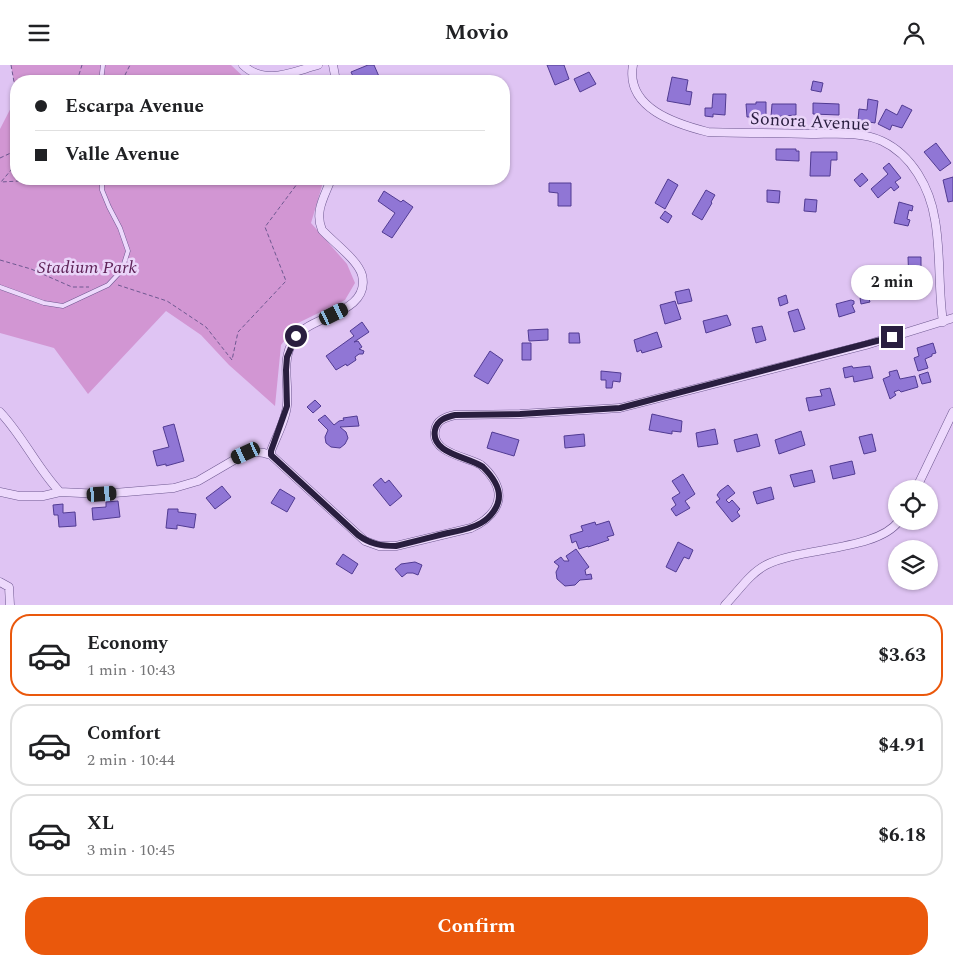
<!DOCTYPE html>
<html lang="en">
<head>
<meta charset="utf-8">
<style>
  body { margin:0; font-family:Spectral,serif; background:#f6f6f6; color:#202124; height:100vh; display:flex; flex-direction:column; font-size:19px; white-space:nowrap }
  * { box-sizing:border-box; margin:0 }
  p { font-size:16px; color:#757577 }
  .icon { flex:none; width:28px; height:28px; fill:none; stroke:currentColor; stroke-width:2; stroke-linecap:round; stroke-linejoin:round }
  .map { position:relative; height:540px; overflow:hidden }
  .drawer { display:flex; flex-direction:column; background:#fff; flex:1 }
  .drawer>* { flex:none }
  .guide { position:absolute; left:10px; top:10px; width:500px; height:110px; border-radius:20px; box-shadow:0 1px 4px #0004; display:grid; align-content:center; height:110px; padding:0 25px; background:#fff }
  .tools { position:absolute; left:888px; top:415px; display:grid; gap:10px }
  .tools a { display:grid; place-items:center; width:50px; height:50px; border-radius:50%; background:#fff; box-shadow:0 1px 4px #0004; font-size:25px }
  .end { position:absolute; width:22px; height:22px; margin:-11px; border:6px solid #291e3f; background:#fff; box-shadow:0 0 0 2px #fff }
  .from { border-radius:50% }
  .bubble { position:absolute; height:35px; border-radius:18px; background:#fff; box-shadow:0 1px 4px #0004; font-size:16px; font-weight:700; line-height:35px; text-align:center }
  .car { position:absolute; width:15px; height:30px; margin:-15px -8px; border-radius:6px; box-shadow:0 0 4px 1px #0007; background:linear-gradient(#222 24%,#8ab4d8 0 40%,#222 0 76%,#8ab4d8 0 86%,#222 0) }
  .guide b { display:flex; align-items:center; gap:18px; height:48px; font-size:19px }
  .guide b+b { border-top:1px solid #e0e0e0 }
  .guide i { width:12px; height:12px; background:#202124 }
  ul { padding:9px 0 0; list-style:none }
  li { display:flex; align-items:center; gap:15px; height:82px; margin:0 10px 8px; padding:0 15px; border:2px solid #e0e0e0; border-radius:20px }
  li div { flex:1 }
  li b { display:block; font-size:19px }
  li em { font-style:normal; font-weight:700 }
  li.active { border-color:#ea580c }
  li>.icon { width:45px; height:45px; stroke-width:1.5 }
  .button { display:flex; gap:10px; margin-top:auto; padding:10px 25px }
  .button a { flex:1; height:58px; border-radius:20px; background:#ea580c; color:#fff; font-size:20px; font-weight:700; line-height:58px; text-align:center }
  header { display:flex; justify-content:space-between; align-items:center; height:65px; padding:0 25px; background:#fff; font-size:22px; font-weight:700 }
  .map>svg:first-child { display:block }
  .green { fill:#d296d3 }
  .building { fill:#9076d5; stroke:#513b92 }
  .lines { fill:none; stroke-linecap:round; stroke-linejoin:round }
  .lane-casing { stroke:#6e5890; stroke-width:5 }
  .street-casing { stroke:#6e5890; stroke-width:9 }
  .path { stroke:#6e5890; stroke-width:1; stroke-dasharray:4 2.5; stroke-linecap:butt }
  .lane { stroke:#edd9fc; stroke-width:4 }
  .street { stroke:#edd9fc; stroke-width:8 }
  .route { stroke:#291e3f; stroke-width:6 }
  .labels { text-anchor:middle; stroke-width:5; stroke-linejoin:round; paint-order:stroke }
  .street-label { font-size:18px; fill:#291e3f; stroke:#ead5f9 }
  .park-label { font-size:18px; font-style:italic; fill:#5e2257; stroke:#ead5f9 }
</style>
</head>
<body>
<header><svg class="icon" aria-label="menu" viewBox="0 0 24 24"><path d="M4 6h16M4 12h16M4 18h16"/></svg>Movio<svg class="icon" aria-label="person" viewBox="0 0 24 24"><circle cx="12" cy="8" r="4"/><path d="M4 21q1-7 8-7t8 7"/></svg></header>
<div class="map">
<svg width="953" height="540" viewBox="0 0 953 540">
  <rect width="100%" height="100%" fill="#dfc4f3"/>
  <path class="green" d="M11,0h220l17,16h-232v12z
    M16,33v81h308l-13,44 36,41 8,19 -10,17 -47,23 -17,22 -6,61 -46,-41 -28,-30 -35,-24 -78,83 -34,-46 -54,-15v-204z"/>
  <path class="building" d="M368,0h6l7,16h-26l-4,-9z
    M547,0h17l5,14 -14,6z
    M589,7l7,12 -16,8 -6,-13z
    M672,12l16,3 -2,11 6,1 -2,13 -23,-4z
    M813,16l10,2 -2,9 -10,-2z
    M713,29h13l-1,21 -12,-1v3l-8,-1v-8h7z
    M868,34l10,2 -3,22 -17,-3 1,-11 8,1z
    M756,37h10v14l-19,1 -1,-13h10z
    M813,38l26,1v11l-26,-1z
    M772,39h24v11l-25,2z
    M902,40l10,5 -10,18 -10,-3 -2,5 -12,-6 8,-15 11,6z
    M936,78l15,20 -11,8 -16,-19z
    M776,84h20v2h3v10l-23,-1z
    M811,87h26v8h-6l-1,16h-20z
    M889,98l12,15 -6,4 4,5 -5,4 -3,-4 -13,11 -7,-9 17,-15 -5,-6z
    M862,108l6,7 -8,7 -6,-7z
    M953,112v24l-5,1 -5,-22z
    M668,114l10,6 -13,24 -10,-6z
    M549,118h22v23h-13v-13l-9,-1z
    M706,125l9,5 -4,7 1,1 -10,17 -10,-6z
    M767,125l13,1 -1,12 -12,-1z
    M384,126l17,11 2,-2 10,7 -21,31 -10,-6 13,-19 -17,-12z
    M805,134l12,1 -1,12 -12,-1z
    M899,137l14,4 -1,5 -3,-1 -2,9 3,1 -2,6 -14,-3z
    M665,146l7,5 -4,7 -8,-5z
    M908,192h13v26l-12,1z
    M876,215l2,10h-1l1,4 -6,1 -1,-3 -4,1 3,9 -9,2 -1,-6 3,-1 -4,-12z
    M689,224l3,12 -14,3 -3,-12z
    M786,230l2,8 -8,3 -2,-8z
    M851,235l3,1v3l-2,1 3,7 -16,5 -3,-13z
    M675,236l6,18 -16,5 -5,-19z
    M798,244l7,20 -11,3 -6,-20z
    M727,250l4,10 -25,8 -3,-12z
    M362,257l7,10 -15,10 4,-1 4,6 -3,2 5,2 -1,3h-4l-4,3 1,3 -9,6 -1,-2 -10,6 -10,-14 28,-20 -4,-5z
    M762,261l4,14 -10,3 -4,-15z
    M548,264v11l-19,1 -1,-11z
    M657,267l5,15 -20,6 -1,-3 -4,2 -3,-12z
    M569,268h10l1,10h-11z
    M522,278h9v17h-9z
    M933,278l3,10 -4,1v2l-7,3 3,9 -10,3 -4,-13 5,-2 -2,-8z
    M490,286l13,9 -15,24 -14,-8z
    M852,301l1,2 17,-2 3,12 -19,4 -1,-6 -8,2 -2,-10z
    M897,305l3,9 15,-3 3,11 -17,5 -2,-2 -5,2 2,3 -6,4 -7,-20 7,-3 -1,-4z
    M601,306l20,2 -1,9 -7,-1 -1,7h-6v-8h-5z
    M928,307l3,10 -9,2 -3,-9z
    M830,323l5,17 -26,6 -3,-13 16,-2 -2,-6z
    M315,335l6,6 -8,7 -6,-6z
    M652,349l30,7 -1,11 -9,-1v3l-23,-4z
    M325,350l9,10 5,-4 5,-1 -1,-2 14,-2 2,10 -19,1 6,5 2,6 -3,6 -5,4 -9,-1 -5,-4 -1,-6 3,-7 -10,-10z
    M174,359l10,37 -18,5v-2l-9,2 -4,-15 16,-4 -6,-20z
    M715,364l3,15 -20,3 -2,-14z
    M801,366l4,14 -26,9 -4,-14z
    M492,367l27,8 -5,16 -27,-8z
    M584,369l1,12 -20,2 -1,-12z
    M757,369l3,12 -23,6 -3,-12z
    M872,369l4,17 -12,3 -5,-17z
    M852,396l3,13 -22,5 -3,-13z
    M812,405l3,12 -21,5 -4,-12z
    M683,409l12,20 -10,7 5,7 -14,8 -5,-7 5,-4 -4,-7 8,-5 -8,-12z
    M381,413l4,5 4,-3 13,16 -12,10 -17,-21z
    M728,420l7,8 -9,7 3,3 3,-3 8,9 -3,3 3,4 -8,6 -16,-20 4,-3 -3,-4 3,-4z
    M222,421l9,11 -16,12 -9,-11z
    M771,422l3,12 -17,5 -4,-12z
    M280,424l15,9 -8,14 -16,-9z
    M118,436l2,16 -27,3 -1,-12 14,-1v-5z
    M63,439v9l12,-1 1,14 -17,1 -1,-12h-4l-1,-10z
    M168,444h10v3l18,2 -2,14 -17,-3v4l-11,-1z
    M609,456l5,14 -7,2 2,3 -21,7v-1l-9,3 -3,-8 -4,2 -2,-8 13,-4 -2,-5 14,-4 1,3z
    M678,477l15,8 -4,9 -5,-2 -8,15 -10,-5z
    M576,484l13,18 -4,3 1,5 5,-1 1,5 -12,1 -5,5 -10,1 -8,-7 -1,-7 3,-6 -5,-4 7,-5 3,4h5l-3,-5z
    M343,489l15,10 -6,10 -16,-10z
    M415,497l7,3 -4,10 -5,-2h-6l-5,4 -7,-8 6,-5z"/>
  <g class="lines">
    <g class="lane-casing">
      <path id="lane" d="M101,16l2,-16
        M0,222l44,16 19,3 45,-21 14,-15 6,-19 -8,-23 -11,-21 -7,-17v-11"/>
    </g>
    <g class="street-casing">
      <path id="street" d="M243,0c22,21 49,7 75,0
        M333,0l3,16
        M633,0c-8,43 43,59 75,67 34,1 68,1 103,2 22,0 50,-3 71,7 30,14 48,47 53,79 6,33 3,68 8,102
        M0,347c23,24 37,56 60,80
        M271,390v-4c5,-14 15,-31 16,-46 2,-21 -5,-41 4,-60 4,-7 9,-13 15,-17 19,-13 64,-20 56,-53 -4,-15 -29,-33 -40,-45 -8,-19 3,-34 9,-51
        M916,424l37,-77
        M0,427l19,4h24l17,-4 42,2 72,-6 24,-7 48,-28c9,-2 17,-1 25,2l94,86 14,5h17l75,-18c20,-9 36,-26 23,-48 -3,-5 -8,-11 -13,-15 -13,-8 -50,-12 -46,-34 1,-11 11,-14 20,-16l65,-1 100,-6 246,-63 87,-27
        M0,517l9,5 1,18
        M725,540c13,-13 24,-31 41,-40 35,-18 111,-14 133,-44"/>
    </g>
    <path class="path" d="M11,0l5,28
      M77,16l5,-16
      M122,16l8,-16
      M16,84l-5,21 -10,12 18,-1 6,-2
      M0,93l15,-7
      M0,195l31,9 41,18h17
      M118,220l49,16 39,26 26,33 6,-28 48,-51 -21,-54 32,-43 2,-5"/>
    <use href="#lane" class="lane"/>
    <use href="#street" class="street"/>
  </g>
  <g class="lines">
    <path class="route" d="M296,271l-9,21 -1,13 1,36 -16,45v4l87,80c12,9 23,11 38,11 18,-4 35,-9 52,-13 11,-2 23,-4 33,-10 9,-5 18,-16 18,-27 0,-11 -9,-22 -16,-29 -13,-10 -53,-13 -48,-37 2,-10 11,-13 20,-15l65,-1 100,-6 272,-71"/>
  </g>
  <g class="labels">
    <g class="street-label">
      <text transform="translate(810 56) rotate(3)" y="6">Sonora Avenue</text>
    </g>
    <g class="park-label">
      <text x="87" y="208">Stadium Park</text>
    </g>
  </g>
</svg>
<div class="tools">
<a><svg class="icon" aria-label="locate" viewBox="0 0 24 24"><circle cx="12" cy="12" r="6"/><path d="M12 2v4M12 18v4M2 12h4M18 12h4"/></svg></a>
<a><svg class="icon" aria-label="layers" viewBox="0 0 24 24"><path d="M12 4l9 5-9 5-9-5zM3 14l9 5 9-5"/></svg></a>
</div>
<i class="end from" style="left:296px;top:271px"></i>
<i class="end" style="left:892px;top:272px"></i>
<div class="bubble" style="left:851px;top:200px;width:82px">2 min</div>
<i class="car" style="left:334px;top:249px;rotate:64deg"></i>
<i class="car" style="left:246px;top:388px;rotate:245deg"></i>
<i class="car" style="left:102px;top:429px;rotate:86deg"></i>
<div class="guide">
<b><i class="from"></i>Escarpa Avenue</b>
<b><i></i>Valle Avenue</b>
</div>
</div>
<section class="drawer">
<ul>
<li class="active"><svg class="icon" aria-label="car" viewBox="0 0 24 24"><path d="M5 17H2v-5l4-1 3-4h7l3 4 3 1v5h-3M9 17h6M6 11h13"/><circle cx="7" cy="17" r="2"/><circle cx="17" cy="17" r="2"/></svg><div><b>Economy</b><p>1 min · 10:43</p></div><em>$3.63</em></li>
<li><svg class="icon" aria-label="car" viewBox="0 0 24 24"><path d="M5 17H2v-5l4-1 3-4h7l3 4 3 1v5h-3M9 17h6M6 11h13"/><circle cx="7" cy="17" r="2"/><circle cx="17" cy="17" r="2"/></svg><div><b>Comfort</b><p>2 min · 10:44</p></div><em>$4.91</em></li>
<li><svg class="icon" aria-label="car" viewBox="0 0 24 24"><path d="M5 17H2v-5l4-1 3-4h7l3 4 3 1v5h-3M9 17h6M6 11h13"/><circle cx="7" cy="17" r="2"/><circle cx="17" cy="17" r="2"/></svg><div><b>XL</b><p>3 min · 10:45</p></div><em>$6.18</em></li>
</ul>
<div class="button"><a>Confirm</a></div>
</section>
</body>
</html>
